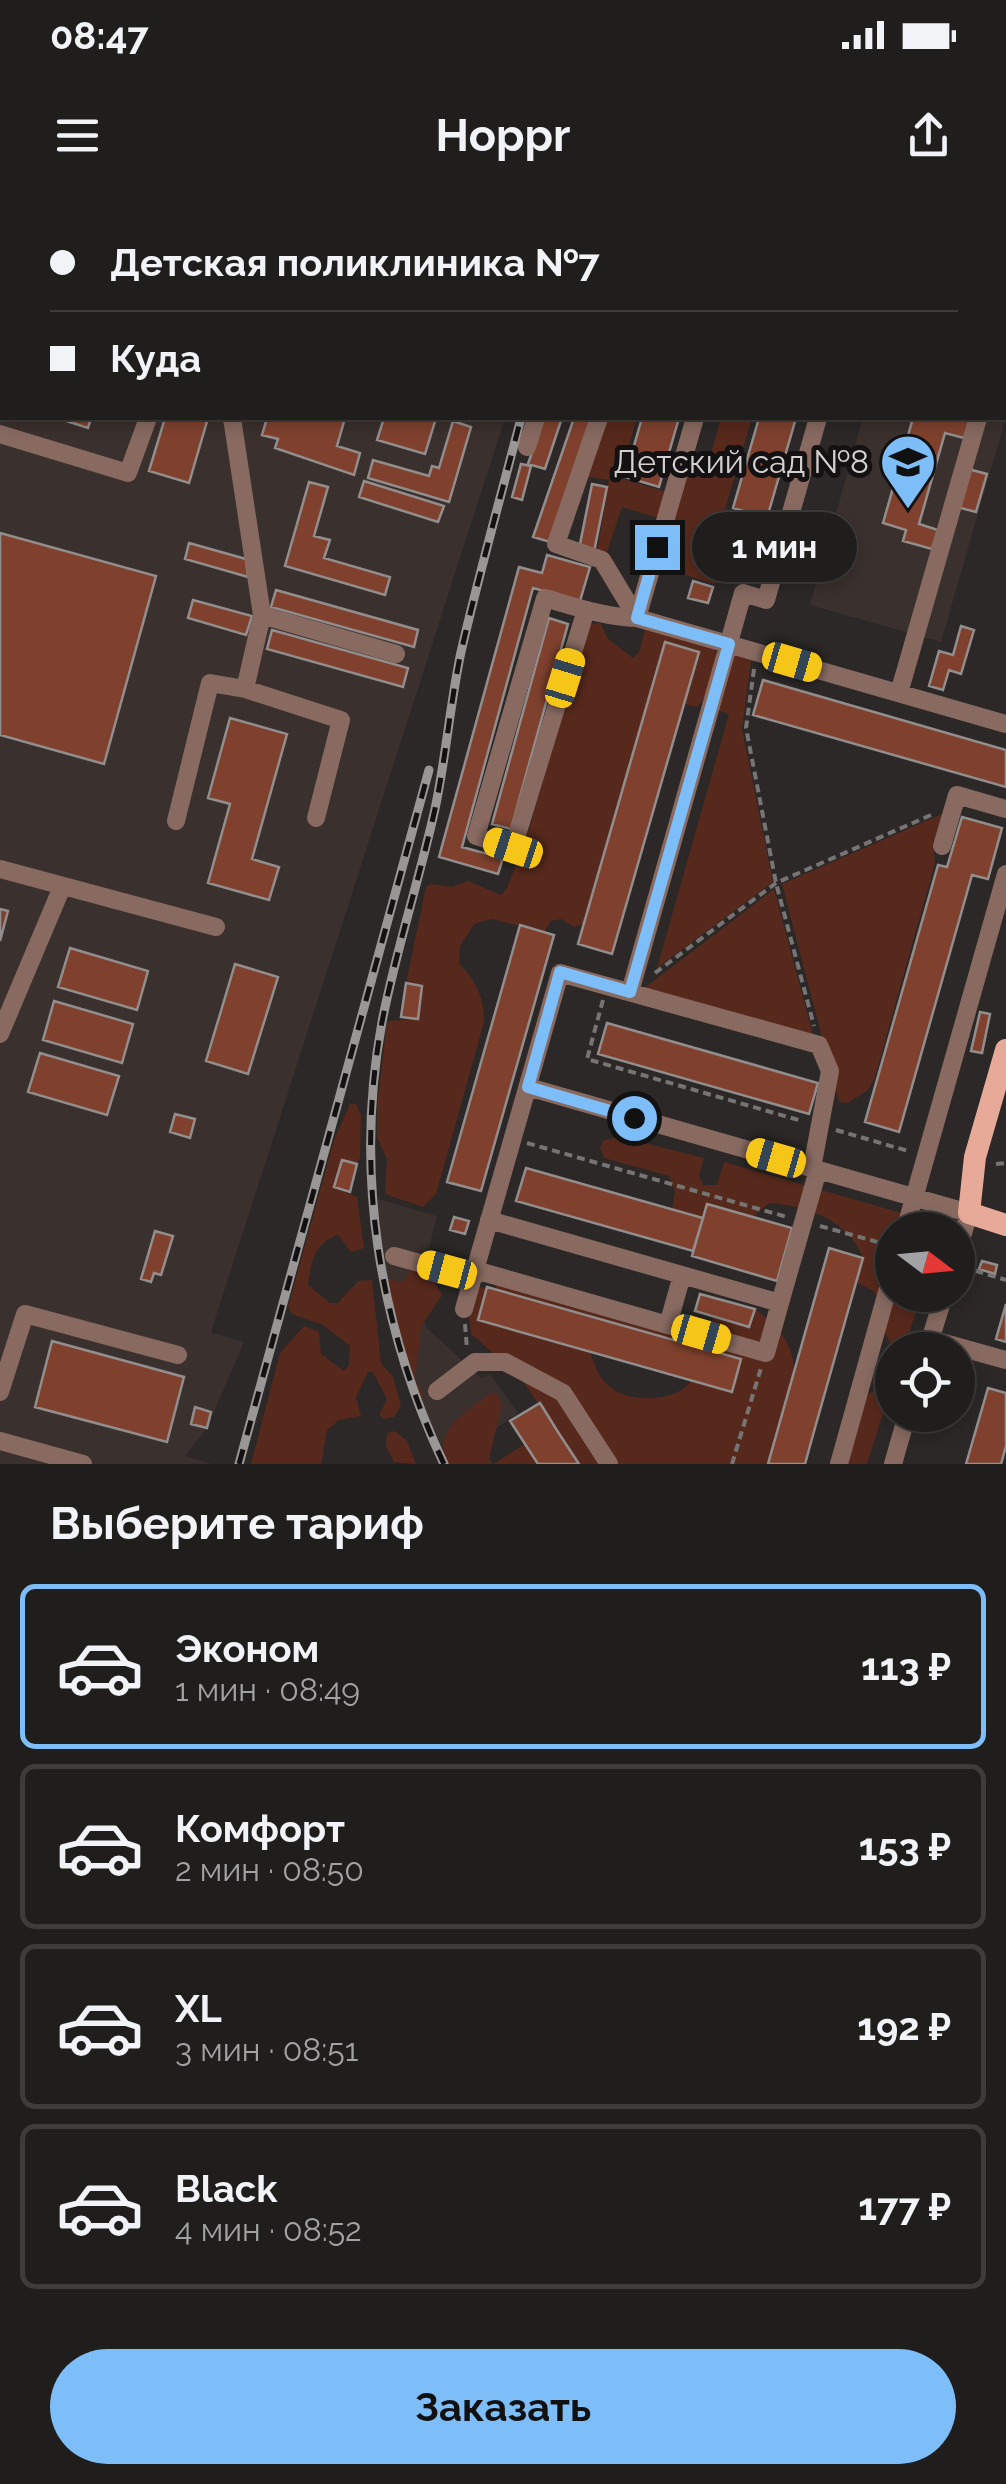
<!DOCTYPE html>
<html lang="ru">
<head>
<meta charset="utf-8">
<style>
  body { margin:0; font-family:Raleway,sans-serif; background:#282726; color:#f1f3f6; height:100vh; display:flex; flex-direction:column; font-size:38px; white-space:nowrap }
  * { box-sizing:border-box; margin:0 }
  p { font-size:32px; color:#a2a2a4 }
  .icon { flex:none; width:55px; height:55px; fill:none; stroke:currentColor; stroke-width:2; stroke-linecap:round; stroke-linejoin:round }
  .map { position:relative; height:1264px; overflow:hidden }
  .panel { display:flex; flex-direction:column; background:#201e1d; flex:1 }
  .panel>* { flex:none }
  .hud { position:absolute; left:0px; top:0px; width:1008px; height:220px; box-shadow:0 5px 15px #0003,0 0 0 2px #3d3c3b; display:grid; align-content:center; height:220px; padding:0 50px; background:#201e1d }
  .needle { width:65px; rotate:106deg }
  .fabs { position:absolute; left:875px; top:1012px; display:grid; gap:20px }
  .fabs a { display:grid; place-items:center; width:100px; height:100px; border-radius:50%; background:#201e1d; box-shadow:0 5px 15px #0003,0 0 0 2px #3d3c3b; font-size:50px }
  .end { position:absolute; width:45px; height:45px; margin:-22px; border:12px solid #7dbef9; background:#111; box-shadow:0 0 0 5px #111 }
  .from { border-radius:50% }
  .bubble { position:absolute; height:70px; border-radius:35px; background:#201e1d; box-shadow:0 5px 15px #0003,0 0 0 2px #3d3c3b; font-size:32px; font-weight:700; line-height:70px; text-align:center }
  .car { position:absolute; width:30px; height:60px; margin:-30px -15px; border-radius:12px; box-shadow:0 0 8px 2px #0007; background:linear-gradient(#f5c518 24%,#345 0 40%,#f5c518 0 76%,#345 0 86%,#f5c518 0) }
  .hud b { display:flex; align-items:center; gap:35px; height:95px; font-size:38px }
  .hud b+b { border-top:2px solid #3d3c3b }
  .hud i { width:25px; height:25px; background:#f1f3f6 }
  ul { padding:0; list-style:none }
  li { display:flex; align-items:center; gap:30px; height:165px; margin:0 20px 15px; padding:0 30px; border:5px solid #3d3c3b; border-radius:15px }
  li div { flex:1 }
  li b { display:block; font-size:38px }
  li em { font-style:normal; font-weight:700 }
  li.current { border-color:#7dbef9 }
  li>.icon { width:90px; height:90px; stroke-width:1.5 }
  h2 { padding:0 50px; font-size:45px; line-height:120px }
  .primary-button { display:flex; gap:20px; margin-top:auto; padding:20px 50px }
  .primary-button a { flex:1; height:115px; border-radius:60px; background:#7dbef9; color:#111; font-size:40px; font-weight:700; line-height:115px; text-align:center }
  .status { display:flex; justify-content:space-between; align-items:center; height:70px; padding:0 50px; background:#201e1d; direction:ltr }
  .status svg { height:28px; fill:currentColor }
  header { display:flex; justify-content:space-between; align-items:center; height:130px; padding:0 50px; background:#201e1d; font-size:45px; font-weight:700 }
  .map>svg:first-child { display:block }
  .built { fill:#3a302d }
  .green { fill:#57291c }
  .building { fill:#7f412e; stroke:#928e8d; stroke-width:2.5 }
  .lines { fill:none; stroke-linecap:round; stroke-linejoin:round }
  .path { stroke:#777574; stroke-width:4; stroke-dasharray:8 5; stroke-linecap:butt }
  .minor { stroke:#886a61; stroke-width:18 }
  .major { stroke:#e8aa98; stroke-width:22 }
  .rail-casing { stroke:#999796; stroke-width:9 }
  .rail { stroke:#131111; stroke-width:5; stroke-dasharray:15; stroke-linecap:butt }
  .route { stroke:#7dbef9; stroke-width:12 }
  .labels { text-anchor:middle; stroke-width:10; stroke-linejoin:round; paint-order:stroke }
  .poi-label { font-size:32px; fill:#d3d1d0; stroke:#131111; text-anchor:end }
</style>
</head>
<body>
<div class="status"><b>08:47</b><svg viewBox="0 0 49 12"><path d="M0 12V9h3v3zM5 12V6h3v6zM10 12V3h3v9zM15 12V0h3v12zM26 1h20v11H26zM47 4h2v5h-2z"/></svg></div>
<header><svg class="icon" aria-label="menu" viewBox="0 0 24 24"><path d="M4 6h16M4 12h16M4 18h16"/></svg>Hoppr<svg class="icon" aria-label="share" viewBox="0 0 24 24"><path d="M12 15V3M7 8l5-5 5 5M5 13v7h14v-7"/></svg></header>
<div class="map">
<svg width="1006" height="1264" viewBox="0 0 1006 1264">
  <rect width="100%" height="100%" fill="#2b2827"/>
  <path class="built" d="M0,0h563l-561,2v216h503l-294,914 33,10 -37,86 -22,28 27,8h-212z
    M1006,152v65l-65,225 -131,-37 53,-187h142z
    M378,999l59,17 -20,80 9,31 55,51 9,-4 28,39 -69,48 -36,-75 -22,-83 -15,-84z"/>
  <path class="green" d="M608,218h29l-18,60 48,14 -8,26 -37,-11 -16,48 -9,-3 12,-72 -21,-3z
    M721,218h31l-27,91 51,15 -10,34 -17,-4 -7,25 -23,-7 -4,12 -46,-14 8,-25 -13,-4 21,-72 20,5z
    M600,423l8,16 25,19 7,-7 5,-23 57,12 13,10c3,21 -5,40 -17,57l-14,-3 -20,-61 -80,281 -10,3 -13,-8 -11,2 -5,11 -54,-13 -17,5 -14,22 -1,17c17,19 25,33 25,59l-48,172 -13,13 -38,-13 2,-35 -10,-22v-30l10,-86 31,-2 4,-33 -16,-3 20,-96 4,-3 22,3 16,-6 33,14 6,-7 21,-55 58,-202 4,-7z
    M730,447l22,7 -10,75 31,153 -116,86 72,-254 -16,-5z
    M949,611l-10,28 -6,2 2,22 -60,214 -7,13 -20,13 -9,-1 -57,-218z
    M774,689l41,153 -172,-53z
    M350,904h6l5,11 -1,43 -3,6 -15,-4 -8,27 23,10 7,51 -13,4 -13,-17c-24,8 -27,27 -30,50l22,18h8l20,-22 14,-1 9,83 12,14 8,28 -7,12 -10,2 -5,-4 8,-16 -14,-27h-5l-12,25 5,19 -22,4 -12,10 -6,34h-70l29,-111 24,-27 15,6 2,22 23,17 5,-6 1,-19 -27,-21 -31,-11 -4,-7 46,-167z
    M620,937l84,21 -5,18 4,9h14l7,-23 195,56 7,12h-34v65h29l-17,55h-12v35l-25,79h-37l17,-58c30,-10 57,-41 38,-73l3,-23 -15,-19 -17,-9 7,-24c-14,-38 -56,-52 -94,-55l-16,14 -46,-12 -4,13 -31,-9 3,-18 -6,-15 -65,-18 -4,-10 4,-8z
    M411,1069l18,4 13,22 -21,32 -6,54 9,13 -4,9 -9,-16 -26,-107 19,1z
    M498,1081l199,48 19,-12 33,10 6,-18c66,46 32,90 13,155h-189l-61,-90 -47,-40 -2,-15 8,-31 10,-1 -8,33 111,32c5,14 8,25 20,35 20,16 65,16 81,-6l40,11 10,-33 -246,-70z
    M490,1193h7l5,11 -13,55 4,5 32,-20 13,20h-90c-17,-35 17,-49 42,-71z
    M395,1231l12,10 9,23 -22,-2 -8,-16 1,-13z"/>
  <path class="building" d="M0,0l49,2h-47v58z
    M60,0h69l-70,2z
    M869,0l137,1v38l-1,-37z
    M0,150l2,1v39l-2,-1z
    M57,218h34l-3,10z
    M165,218h43l-19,65 -40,-12z
    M267,218h86h-8l-8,28 23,7 -6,22 -79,-27 3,-9 -16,-4z
    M384,218h52l-11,36 -48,-14z
    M544,218h18l-17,51 -17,-5z
    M574,218h18l-42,124 -17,-5z
    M642,218h37l-20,69 -34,-10z
    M759,218h37l-29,100 -34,-10z
    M913,218l57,1 -6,19 -19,-5 -26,91 19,6 -6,19 -29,-8 3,-11 -23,-7z
    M453,221l18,6 -22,75 -81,-24 5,-18 56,16 3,-10 7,2z
    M521,264l10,2 -9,34 -10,-3z
    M968,269l19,5 -11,38 -19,-5z
    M364,281l80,25 -6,16 -79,-25z
    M309,282l19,5 -14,49 16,4 -6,18 66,19 -5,18 -100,-29z
    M592,284l15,3 -13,65 -15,-3z
    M0,333l156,43 -52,188 -104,-29z
    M189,343l57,16 2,18 -63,-18z
    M547,355l43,12 -10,34 -47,-13 -71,259 41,11 -5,16 -59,-17 80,-290 23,6z
    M693,381l20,6 -5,16 -20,-5z
    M276,390l142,40 -4,17 -143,-40z
    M193,400l59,16 -6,19 -58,-17z
    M549,418l19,6 -57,205 -19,-5z
    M961,426l13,4 -13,44 -12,-4 -6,20 -14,-4 10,-35 14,4z
    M272,430l136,38 -5,19 -136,-38z
    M665,442l34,10 -87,302 -34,-10z
    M763,480l243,70v37l-253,-72z
    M230,518l57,16 -35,125 27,8 -10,33 -61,-17 22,-79 -22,-6z
    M962,617l40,11 -14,51 -16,-4 -73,257 -34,-10 73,-257 9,2z
    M0,709l8,2 -8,30z
    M520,725l34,10 -73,256 -34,-9z
    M70,748l78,23 -11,39 -79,-23z
    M235,764l43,13 -30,97 -42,-13z
    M406,783l16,3 -4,33 -17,-2z
    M54,801l79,23 -11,39 -79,-23z
    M980,812l10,2 -8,39 -11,-2z
    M607,823l211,60 -9,31 -211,-60z
    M40,853l79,23 -12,39 -79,-23z
    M175,914l20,5 -5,19 -20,-6z
    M342,960l15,4 -7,28 -16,-5z
    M526,968l177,50 -10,33 -177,-50z
    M707,1004l85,24 -15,53 -85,-25z
    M454,1017l15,4 -4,13 -15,-4z
    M155,1031l18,5 -12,39 -7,-2 -3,9 -10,-3z
    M829,1048l34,10 -50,177 -8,29h-37z
    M982,1061l15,4 -2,9 -16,-5z
    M487,1087l254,72 -9,33 -254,-72z
    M700,1094l55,15 -6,18 -54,-16z
    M1006,1104v38l-10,-3z
    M52,1141l132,36 -17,65 -132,-35z
    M988,1188l18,5v53l-5,18h-35z
    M540,1203l18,29 21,32h-41l-28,-43z
    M195,1207l16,5 -4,16 -16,-4z"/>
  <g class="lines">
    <path class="path" d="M754,469l-8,59 30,155 38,143
      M655,773l121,-90 155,-68
      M603,800l-16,59 215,62
      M836,930l72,21
      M527,943l260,74
      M996,964l10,-1
      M820,1026l72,20
      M963,1067l43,13
      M465,1124l2,25
      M732,1264l29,-96"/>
    <path class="minor" d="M404,0l9,2
      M757,0l9,2
      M201,2v-2
      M262,2l1,-2
      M321,2l1,-2
      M381,2l1,-2
      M502,2l1,-2
      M606,2l1,-2
      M671,2v-2
      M1005,69h1
      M0,106h2
      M1005,131h1
      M232,218l30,197 -17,74 96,31 -25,98
      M599,218l-43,126 46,16 35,58
      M0,234l128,39 20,-55
      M527,247l9,-29
      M586,410l-73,238 -37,-12 69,-238c31,9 60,19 92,20l369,106
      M262,415l134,39
      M637,418l58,-200
      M899,493l79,-275
      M176,621l34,-138 35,6
      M942,646l15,-51 49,14
      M0,669l216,58
      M630,792l113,-399 23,7 52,-182
      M0,834l62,-147
      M528,887l441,126 -11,37
      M489,1020l291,83 38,-133
      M905,1030l101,-356
      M394,1056l79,22
      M475,1070l85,-297 259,72 11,26 -18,97
      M464,1109l11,-39 291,83 14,-50
      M668,1125l14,-50
      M930,1139l76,21
      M927,1150l17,-55
      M437,1191l38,-29h30l58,31 46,71
      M0,1192l25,-78 153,41
      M0,1241l83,23
      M839,1264l53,-190
      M893,1264l14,-49"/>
    <path class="major" d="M1006,850l-31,107 -6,56 37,12"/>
    <g class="rail-casing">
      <path id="rail" d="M576,2l1,-2
        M239,1264l190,-694
        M444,1264c-65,-138 -90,-291 -62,-442 14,-72 37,-141 53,-213 11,-52 15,-105 26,-157 18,-78 40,-156 60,-234"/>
    </g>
    <use href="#rail" class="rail"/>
  </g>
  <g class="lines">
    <path class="route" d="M634,918l-106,-31 32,-115 70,20 99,-348 -92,-26 20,-71"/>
  </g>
  <defs>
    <g id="school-pin" transform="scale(2.875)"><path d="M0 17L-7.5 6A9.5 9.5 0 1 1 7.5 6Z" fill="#7dbef9" stroke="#131111"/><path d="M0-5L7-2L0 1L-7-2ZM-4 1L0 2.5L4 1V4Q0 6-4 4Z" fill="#111"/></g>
  </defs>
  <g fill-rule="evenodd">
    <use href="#school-pin" x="908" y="262"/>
  </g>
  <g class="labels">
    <g class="poi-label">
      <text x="869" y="273">Детский сад №8</text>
    </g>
  </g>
</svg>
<div class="fabs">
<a><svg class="needle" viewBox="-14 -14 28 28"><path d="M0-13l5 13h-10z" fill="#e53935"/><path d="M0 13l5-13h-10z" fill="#a2a2a4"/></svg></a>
<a><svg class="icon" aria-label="locate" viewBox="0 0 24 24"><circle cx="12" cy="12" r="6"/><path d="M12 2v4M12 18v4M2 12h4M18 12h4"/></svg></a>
</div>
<i class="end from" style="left:634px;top:918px"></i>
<i class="end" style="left:657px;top:347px"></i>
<div class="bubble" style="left:692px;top:312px;width:165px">1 мин</div>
<i class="car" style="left:792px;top:462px;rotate:106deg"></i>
<i class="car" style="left:565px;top:478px;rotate:17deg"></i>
<i class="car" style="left:513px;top:648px;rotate:288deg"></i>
<i class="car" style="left:776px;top:958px;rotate:286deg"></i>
<i class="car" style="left:447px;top:1070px;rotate:285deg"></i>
<i class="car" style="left:701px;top:1134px;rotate:106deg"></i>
<div class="hud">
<b><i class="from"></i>Детская поликлиника №7</b>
<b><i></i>Куда</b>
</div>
</div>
<section class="panel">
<h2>Выберите тариф</h2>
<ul>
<li class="current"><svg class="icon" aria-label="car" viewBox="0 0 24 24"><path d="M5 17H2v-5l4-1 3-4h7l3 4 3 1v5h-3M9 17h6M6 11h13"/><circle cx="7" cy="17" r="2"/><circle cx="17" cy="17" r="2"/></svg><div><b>Эконом</b><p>1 мин · 08:49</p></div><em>113 ₽</em></li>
<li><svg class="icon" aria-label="car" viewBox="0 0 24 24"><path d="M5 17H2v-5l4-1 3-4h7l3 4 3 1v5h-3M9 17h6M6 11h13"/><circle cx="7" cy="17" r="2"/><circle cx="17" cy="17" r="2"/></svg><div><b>Комфорт</b><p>2 мин · 08:50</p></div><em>153 ₽</em></li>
<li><svg class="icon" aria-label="car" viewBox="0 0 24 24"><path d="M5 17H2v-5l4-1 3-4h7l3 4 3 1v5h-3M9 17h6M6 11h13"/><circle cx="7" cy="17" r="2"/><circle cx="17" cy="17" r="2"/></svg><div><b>XL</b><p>3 мин · 08:51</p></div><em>192 ₽</em></li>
<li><svg class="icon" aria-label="car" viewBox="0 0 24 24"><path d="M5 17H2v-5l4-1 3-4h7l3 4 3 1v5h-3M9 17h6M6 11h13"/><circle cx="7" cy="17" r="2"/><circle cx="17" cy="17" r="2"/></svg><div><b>Black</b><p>4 мин · 08:52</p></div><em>177 ₽</em></li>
</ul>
<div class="primary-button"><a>Заказать</a></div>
</section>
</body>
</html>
